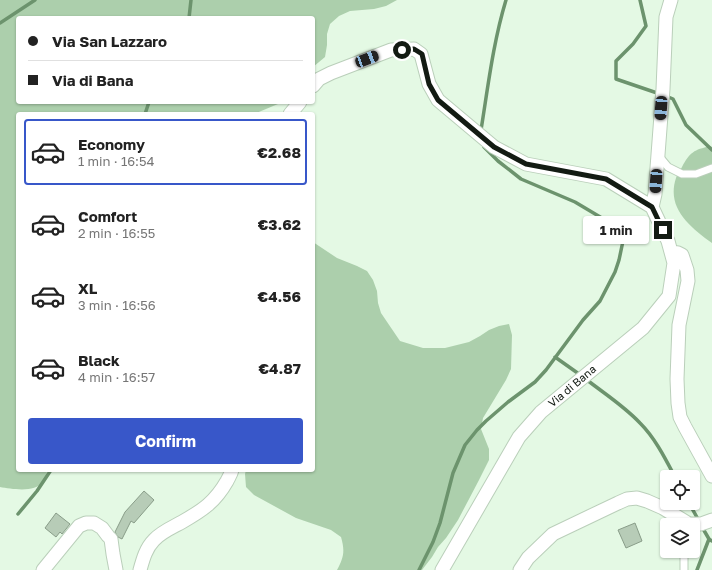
<!DOCTYPE html>
<html lang="en">
<head>
<meta charset="utf-8">
<style>
  body { margin:0; font-family:"Golos Text",sans-serif; background:#f6f6f6; color:#222; height:100vh; display:flex; flex-direction:column; font-size:15px; white-space:nowrap }
  * { box-sizing:border-box; margin:0 }
  p { font-size:13px; color:#767676 }
  .icon { flex:none; width:22px; height:22px; fill:none; stroke:currentColor; stroke-width:2; stroke-linecap:round; stroke-linejoin:round }
  .map { position:relative; flex:1; overflow:hidden }
  .drawer { position:absolute; left:16px; top:112px; width:299px; height:360px; display:flex; flex-direction:column; background:#fff; border-radius:4px; box-shadow:0 1px 3px #0004 }
  .drawer>* { flex:none }
  .guide { position:absolute; left:16px; top:16px; width:299px; height:88px; border-radius:4px; box-shadow:0 1px 3px #0004; display:grid; align-content:center; height:88px; padding:0 12px; background:#fff }
  .buttons { position:absolute; left:660px; top:470px; display:grid; gap:8px }
  .buttons a { display:grid; place-items:center; width:40px; height:40px; border-radius:4px; background:#fff; box-shadow:0 1px 3px #0004; font-size:20px }
  .end { position:absolute; width:18px; height:18px; margin:-9px; border:5px solid #131b13; background:#fff; box-shadow:0 0 0 2px #fff }
  .from { border-radius:50% }
  .bubble { position:absolute; height:28px; border-radius:4px; background:#fff; box-shadow:0 1px 3px #0004; font-size:13px; font-weight:700; line-height:28px; text-align:center }
  .car { position:absolute; width:12px; height:24px; margin:-12px -6px; border-radius:5px; box-shadow:0 0 3px 1px #0007; background:linear-gradient(#222 24%,#8ab4d8 0 40%,#222 0 76%,#8ab4d8 0 86%,#222 0) }
  .guide b { display:flex; align-items:center; gap:14px; height:38px; font-size:15px }
  .guide b+b { border-top:1px solid #e0e0e0 }
  .guide i { width:10px; height:10px; background:#222 }
  ul { padding:7px 0 0; list-style:none }
  li { display:flex; align-items:center; gap:12px; height:66px; margin:0 8px 6px; padding:0 4px; border:2px solid transparent; border-radius:4px }
  li div { flex:1 }
  li b { display:block; font-size:15px }
  li em { font-style:normal; font-weight:700 }
  li.on { border-color:#3857c9 }
  li>.icon { width:36px; height:36px; stroke-width:1.5 }
  .button { display:flex; gap:8px; margin-top:auto; padding:8px 12px }
  .button a { flex:1; height:46px; border-radius:4px; background:#3857c9; color:#fff; font-size:16px; font-weight:700; line-height:46px; text-align:center }
  .map>svg:first-child { display:block }
  .green { fill:#accfac }
  .lines { fill:none; stroke-linecap:round; stroke-linejoin:round }
  .stream { stroke:#6c936d; stroke-width:3.5 }
  .building { fill:#b7ccb7; stroke:#899d89 }
  .lane-casing { stroke:#bacfba; stroke-width:9 }
  .street-casing { stroke:#bacfba; stroke-width:15 }
  .lane { stroke:#fff; stroke-width:7 }
  .street { stroke:#fff; stroke-width:13 }
  .route { stroke:#131b13; stroke-width:5 }
  .labels { text-anchor:middle; stroke-width:3; stroke-linejoin:round; paint-order:stroke }
  .street-label { font-size:11px; fill:#131b13; stroke:#fff }
</style>
</head>
<body>
<div class="map">
<svg width="712" height="570" viewBox="0 0 712 570">
  <rect width="100%" height="100%" fill="#e4f9e4"/>
  <path class="green" d="M0,0h397l-11,6 -12,3 -24,2 -11,5 -9,8 -3,10v11l-2,12 -12,10v-49h-295v84h262l-2,2 -24,10h-236v356h29c0,3 -1,9 -4,12 -8,11 -31,7 -43,5z
    M710,146l2,1v96c-22,-16 -46,-35 -36,-65 1,-4 4,-7 6,-11 8,-15 12,-17 28,-21z
    M313,242l24,16 20,8 10,5 6,9 4,11 1,12 3,10 19,28 23,7h22l24,-6 11,-6 9,-6 10,-4 10,-2 3,11 -1,34 -5,11 -23,38 -2,11 8,20v11l-10,20 -21,40 -12,18 -8,9 -6,10 -10,13h-85c7,-13 8,-19 4,-33l-10,-7 -35,-12 -42,-23 -8,-8 -1,-13 1,-4h67v-101l2,-5 -2,-21z"/>
  <g class="lines">
    <path class="stream" d="M640,0l6,26 -13,18 -17,17v18l44,15
      M189,18l2,-18
      M0,23l35,-23
      M666,96l7,3 13,26 26,25
      M145,114l4,-12
      M481,130c7,-43 12,-87 25,-130
      M555,357l24,17
      M587,380c18,14 37,26 53,43 15,15 25,35 35,54
      M689,503l10,18
      M18,514l19,-23 14,-21
      M702,527l7,12 3,2
      M419,570l14,-28 7,-19 13,-50 12,-28 12,-15 9,-9 22,-19 27,-20 11,-12 37,-50 17,-19 15,-29 4,-12 4,-19 -1,-8 -5,-6 -42,-25 -54,-23 -23,-18 -14,-14
      M697,570l12,-31"/>
  </g>
  <path class="building" d="M144,491l10,9 -20,23 -3,-2 -9,18 -4,-2 -3,-5 10,-20z
    M56,513l14,11 -8,10 -2,-2 -4,5 -11,-9z
    M635,523l7,18 -16,7 -8,-18z"/>
  <g class="lines">
    <g class="lane-casing">
      <path id="lane" d="M658,155l10,12 14,7h14l16,-6
        M684,570v-19"/>
    </g>
    <g class="street-casing">
      <path id="street" d="M313,86l6,-7 12,-6 60,-23 23,-1 7,5 8,30 9,16 56,47 32,17 80,15 46,28
        M290,114l10,-12
        M652,207l3,-13 8,-105 3,-72 5,-17
        M671,252l7,1 4,2 5,15 1,11 -9,44 -2,54 1,24 2,14 5,10 27,49
        M43,570l36,-44 7,-3h8l8,5 6,8 3,3 2,15 3,16
        M140,570c3,-11 6,-22 14,-30 7,-8 19,-13 28,-18 21,-12 33,-20 45,-41 2,-4 4,-7 5,-11
        M442,570l77,-133 22,-25 102,-84 26,-32 5,-33 -6,-22 -16,-34
        M520,570l8,-12 25,-24 65,-31 9,-4 10,-1 10,3 16,7 26,16h12l11,-4"/>
    </g>
    <use href="#lane" class="lane"/>
    <use href="#street" class="street"/>
  </g>
  <g class="lines">
    <path class="route" d="M402,50l12,-1 8,5 7,30 9,16 56,47 32,17 80,15 46,28 11,23"/>
  </g>
  <g class="labels">
    <g class="street-label">
      <text transform="translate(572 386) rotate(-40)" y="4">Via di Bana</text>
    </g>
  </g>
</svg>
<div class="buttons">
<a><svg class="icon" aria-label="locate" viewBox="0 0 24 24"><circle cx="12" cy="12" r="6"/><path d="M12 2v4M12 18v4M2 12h4M18 12h4"/></svg></a>
<a><svg class="icon" aria-label="layers" viewBox="0 0 24 24"><path d="M12 4l9 5-9 5-9-5zM3 14l9 5 9-5"/></svg></a>
</div>
<i class="end from" style="left:402px;top:50px"></i>
<i class="end" style="left:663px;top:230px"></i>
<div class="bubble" style="left:583px;top:216px;width:66px">1 min</div>
<i class="car" style="left:367px;top:59px;rotate:69deg"></i>
<i class="car" style="left:661px;top:108px;rotate:184deg"></i>
<i class="car" style="left:656px;top:181px;rotate:184deg"></i>
<div class="guide">
<b><i class="from"></i>Via San Lazzaro</b>
<b><i></i>Via di Bana</b>
</div>
<section class="drawer">
<ul>
<li class="on"><svg class="icon" aria-label="car" viewBox="0 0 24 24"><path d="M5 17H2v-5l4-1 3-4h7l3 4 3 1v5h-3M9 17h6M6 11h13"/><circle cx="7" cy="17" r="2"/><circle cx="17" cy="17" r="2"/></svg><div><b>Economy</b><p>1 min · 16:54</p></div><em>€2.68</em></li>
<li><svg class="icon" aria-label="car" viewBox="0 0 24 24"><path d="M5 17H2v-5l4-1 3-4h7l3 4 3 1v5h-3M9 17h6M6 11h13"/><circle cx="7" cy="17" r="2"/><circle cx="17" cy="17" r="2"/></svg><div><b>Comfort</b><p>2 min · 16:55</p></div><em>€3.62</em></li>
<li><svg class="icon" aria-label="car" viewBox="0 0 24 24"><path d="M5 17H2v-5l4-1 3-4h7l3 4 3 1v5h-3M9 17h6M6 11h13"/><circle cx="7" cy="17" r="2"/><circle cx="17" cy="17" r="2"/></svg><div><b>XL</b><p>3 min · 16:56</p></div><em>€4.56</em></li>
<li><svg class="icon" aria-label="car" viewBox="0 0 24 24"><path d="M5 17H2v-5l4-1 3-4h7l3 4 3 1v5h-3M9 17h6M6 11h13"/><circle cx="7" cy="17" r="2"/><circle cx="17" cy="17" r="2"/></svg><div><b>Black</b><p>4 min · 16:57</p></div><em>€4.87</em></li>
</ul>
<div class="button"><a>Confirm</a></div>
</section>
</div>
</body>
</html>
